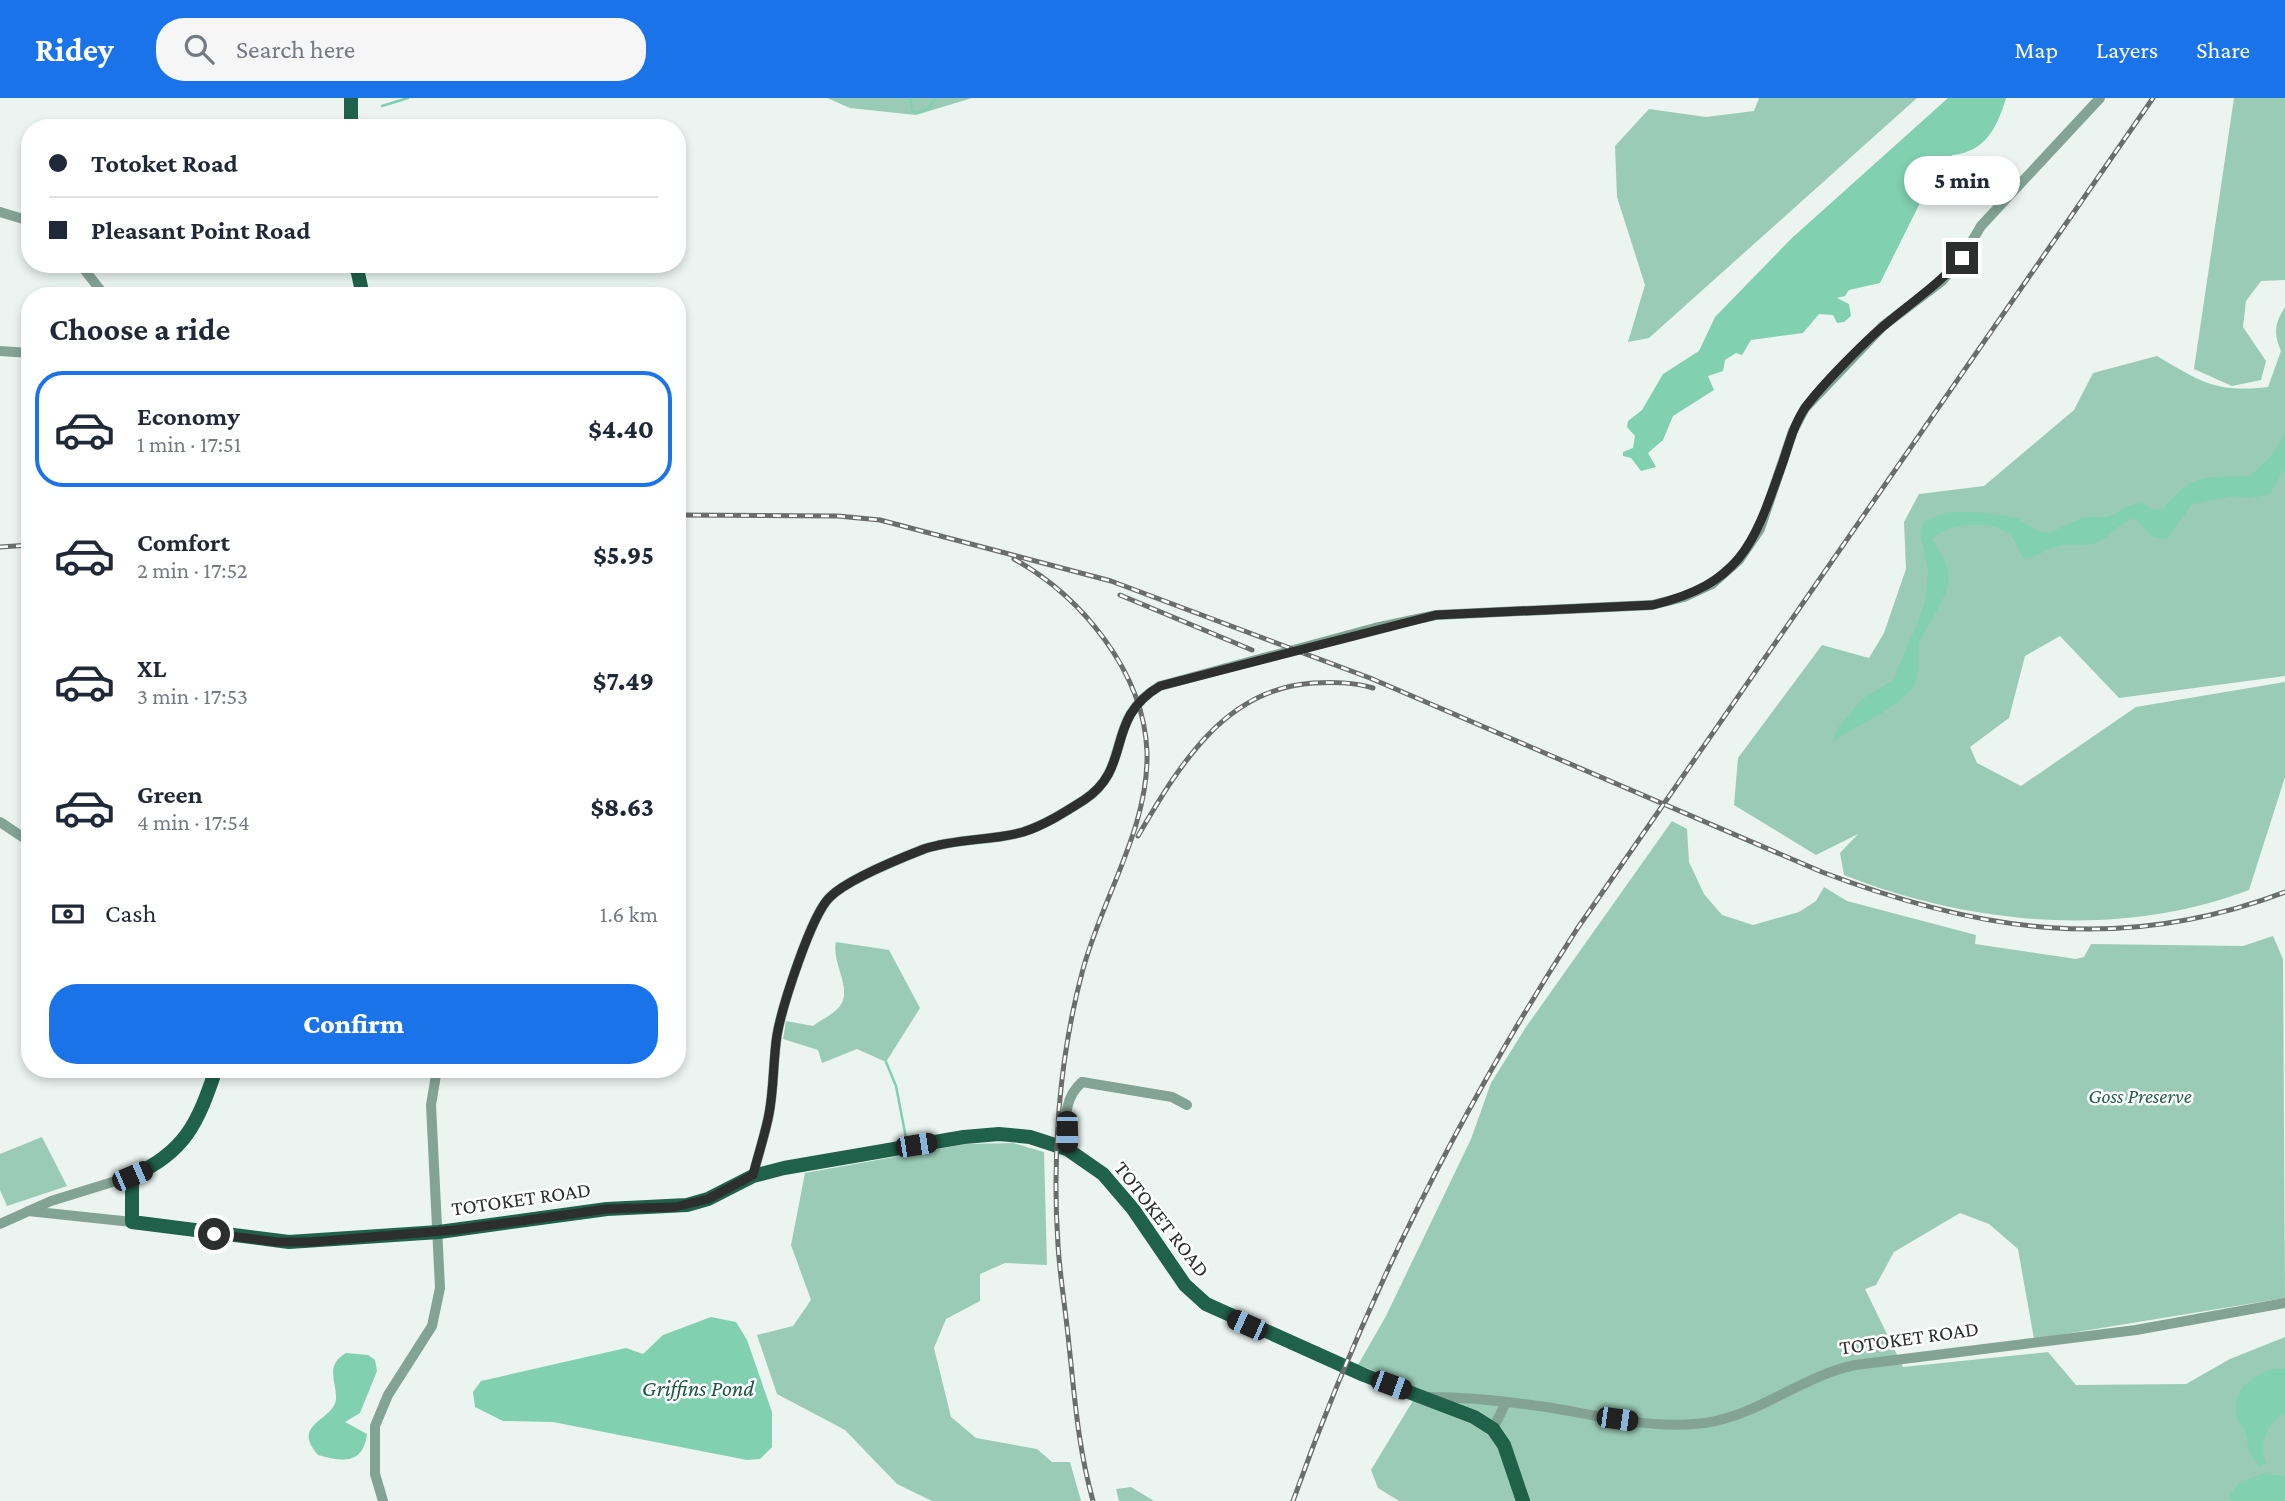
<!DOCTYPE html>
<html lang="en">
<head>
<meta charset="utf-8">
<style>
  body { margin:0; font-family:"Crimson Pro",serif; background:#f6f6f7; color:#1f2937; height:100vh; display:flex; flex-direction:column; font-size:26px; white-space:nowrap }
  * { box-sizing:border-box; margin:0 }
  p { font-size:23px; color:#747a83 }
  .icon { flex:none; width:38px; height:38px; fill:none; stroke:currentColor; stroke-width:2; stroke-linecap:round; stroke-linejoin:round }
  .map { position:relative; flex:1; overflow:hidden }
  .sheet { position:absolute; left:21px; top:189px; width:665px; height:791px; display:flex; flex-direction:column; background:#fff; border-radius:28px; box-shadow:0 4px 10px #0003 }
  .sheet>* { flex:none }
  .top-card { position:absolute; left:21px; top:21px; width:665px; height:154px; border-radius:28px; box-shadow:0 4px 10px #0003; display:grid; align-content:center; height:154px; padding:0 28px; background:#fff }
  .end { position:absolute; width:32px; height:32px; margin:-16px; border:9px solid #2c2f2e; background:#fff; box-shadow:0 0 0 4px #fff }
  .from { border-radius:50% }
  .bubble { position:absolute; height:49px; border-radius:24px; background:#fff; box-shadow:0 4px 10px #0003; font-size:23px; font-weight:800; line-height:49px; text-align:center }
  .car { position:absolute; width:21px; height:42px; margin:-21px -10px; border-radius:9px; box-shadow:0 0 5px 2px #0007; background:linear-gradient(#222 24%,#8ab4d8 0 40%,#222 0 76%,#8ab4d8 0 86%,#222 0) }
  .top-card b { display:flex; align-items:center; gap:24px; height:66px; font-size:26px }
  .top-card b+b { border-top:2px solid #e0e1e3 }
  .top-card i { width:18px; height:18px; background:#1f2937 }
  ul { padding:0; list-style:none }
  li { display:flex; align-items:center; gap:21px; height:116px; margin:0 14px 10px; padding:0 14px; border:4px solid transparent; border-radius:28px }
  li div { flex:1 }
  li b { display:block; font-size:26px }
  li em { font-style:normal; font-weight:800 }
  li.current { border-color:#1a73e8 }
  li>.icon { width:63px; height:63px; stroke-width:1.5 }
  h2 { padding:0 28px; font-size:32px; line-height:84px }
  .pay { display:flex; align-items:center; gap:18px; height:77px; padding:0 28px; font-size:26px }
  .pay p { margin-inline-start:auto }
  .button { display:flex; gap:14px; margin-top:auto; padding:14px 28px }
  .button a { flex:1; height:80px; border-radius:28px; background:#1a73e8; color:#fff; font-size:28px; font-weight:800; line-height:80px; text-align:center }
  header { display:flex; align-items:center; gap:42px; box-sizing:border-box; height:98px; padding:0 35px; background:#1a73e8; color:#fff }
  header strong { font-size:33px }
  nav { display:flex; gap:38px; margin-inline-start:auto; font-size:24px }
  .search { width:490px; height:63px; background:#f6f6f7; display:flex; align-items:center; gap:18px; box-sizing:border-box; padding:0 24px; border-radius:28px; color:#747a83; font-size:26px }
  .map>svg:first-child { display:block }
  .green { fill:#9acbb6 }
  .water { fill:#81d0b0 }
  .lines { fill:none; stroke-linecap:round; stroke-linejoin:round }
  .stream { stroke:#81d0b0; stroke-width:2.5 }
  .minor { stroke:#83a395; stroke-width:10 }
  .major { stroke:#1f614a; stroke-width:14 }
  .rail-casing { stroke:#696e6c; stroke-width:5 }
  .rail { stroke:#fff; stroke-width:2.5; stroke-dasharray:8; stroke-linecap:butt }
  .route { stroke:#2c2f2e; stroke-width:9 }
  .labels { text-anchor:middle; stroke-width:5; stroke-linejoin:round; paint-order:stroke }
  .park-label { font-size:21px; font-style:italic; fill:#25614b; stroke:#fff }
  .street-label { font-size:21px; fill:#2c2f2e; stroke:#fff }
  .water-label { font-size:23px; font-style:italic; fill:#1c5944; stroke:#fff }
</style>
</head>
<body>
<header>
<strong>Ridey</strong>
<div class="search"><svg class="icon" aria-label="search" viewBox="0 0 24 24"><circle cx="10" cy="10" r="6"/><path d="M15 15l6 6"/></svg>Search here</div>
<nav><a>Map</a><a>Layers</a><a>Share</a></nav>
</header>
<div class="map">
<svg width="2285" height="1403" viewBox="0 0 2285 1403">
  <rect width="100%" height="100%" fill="#ebf4f0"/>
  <path class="green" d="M827,0h145l-56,17 -66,-7z
    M1759,0h158l-268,240 -21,4 17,-57 -28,-88 -2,-51 34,-37 57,8 48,-6z
    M2234,0h51v182l-24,1 -15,20 -3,26 23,34 -5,19 -29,6 -38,-17z
    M2285,209v369l-166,22 -59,-62 -35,20 -16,62 -39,29 7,16 44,23 115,-79 149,-25v95l-36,113c-128,49 -279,35 -405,-15l-4,-22 18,-19 -42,21 -82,-50 4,-47 84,-113 47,13 15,-25 22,-64 -2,-47 15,-28 65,-8 90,-76 19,-37 64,-17c44,26 59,37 111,31l13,-36c-8,-18 -6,-28 4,-44z
    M1672,723l15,8 2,33 15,32 18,21 31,10 46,-13 17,-11 8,-14 23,14 129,34 -1,9 101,15 8,-2 7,-13 152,2 30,-10 10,23 2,339 -251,41 -16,-90 -29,-25 -29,-11 -66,39 -18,33 -11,4 38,78 145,-15 28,33 110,-1 44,-25 55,-22v164h-886l-21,-13 -7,-18 43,-71 -10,-18 -46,-16 28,-49 85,-177 20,-56 35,-56z
    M836,844l53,8 31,58 -34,54 -29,-13 -35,14 -4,-13 -35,-11 3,-18 27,5c8,-6 21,-12 27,-20 13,-17 -9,-44 -4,-64z
    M42,1039l25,49 -60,20 -7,-16v-36z
    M1013,1045l31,9 3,113 -42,-2 -25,11v27l-34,18 -12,29 17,69 25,21 61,11 15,13h18l11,39h-149l-35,-17 -52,-54 -68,-36 -20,-59 36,-9 18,-26 -20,-55 14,-72 161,-29z
    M1131,1389l23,14h-35l-3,-12z"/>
  <path class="water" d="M1948,0h58c-9,29 -20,54 -54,57l-27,38 -45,90 -31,7 -4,6 -8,2 12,6 2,12 -7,6 -7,1 -4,-8 -14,-1 -16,19 -52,7 -9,15 -6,-2 -11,7 -2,11 -15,5 6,14 -41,26 -10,24 -15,13 8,14 -15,4 -10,-13 -8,-2v-4l10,-4 2,-12 -8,-9 1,-6 14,-11 21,-36 36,-23 16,-34 77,-79z
    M2285,337v33l-15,26 -19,4 -19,-2 -40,8 -26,36 -13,-3 -19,-19c-16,5 -22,18 -36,24 -13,6 -26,0 -38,4 -14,3 -23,11 -37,12 -4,-7 -8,-19 -14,-24 -18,-15 -63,-11 -77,5 27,39 18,48 -4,87 -3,6 -8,13 -9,19 -3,14 3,31 -7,43 -17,23 -55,36 -80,54l5,-13 24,-29 32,-20 25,-58 8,-24 2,-29 -8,-37 5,-12 24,-8h28l38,5 22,14 12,2 35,-16h24l22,-12 12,-2 11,7 11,-2c31,-37 41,-30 86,-32l20,-19z
    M711,1219l25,5 11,18 25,72v35l-12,12 -13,1 -194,-38 -50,-1 -28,-14 -2,-15 8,-11 145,-33 17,6 20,-19z
    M346,1255l22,2 7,5 2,11 -17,42 -15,9 22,12c-4,31 -25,28 -49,21 -28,-32 16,-34 18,-56 1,-17 -12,-33 10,-46z
    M2273,1271h12v44c-20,11 -26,30 -19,51l-7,2c-15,-19 -8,-15 -14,-35 -1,-5 -7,-7 -8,-13 -6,-28 13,-41 36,-49z
    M2262,1376l23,2v25h-52l-5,-3 11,-16z"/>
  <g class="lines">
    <path class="stream" d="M910,0l2,12 4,3 12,-4 8,-11
      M382,8l26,-8
      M886,964l10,24 10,52"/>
    <path class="minor" d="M0,114l30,9
      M80,166l25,32
      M0,253l30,2
      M0,724l30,20
      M1067,1051c0,-26 -6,-48 15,-67l90,15 15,8
      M753,1078c5,-21 12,-41 16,-62 5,-26 4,-53 8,-79 5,-28 34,-120 53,-138 17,-17 71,-39 94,-48 33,-11 67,-8 99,-17 22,-7 42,-20 61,-32 50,-33 19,-81 76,-114l215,-58 61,-13 216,-10 32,-8 28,-13 27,-24 21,-31 33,-98 12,-23 78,-82 59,-45 20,-23 19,-32 119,-128
      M28,1113l104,11
      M0,1126l51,-23 81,-25
      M1428,1299c39,0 78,4 118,10 51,8 107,23 159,16 54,-8 97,-47 150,-58l281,-35 149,-27
      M1493,1331l13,-27
      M383,1403l-8,-27v-48l13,-31 44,-69 8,-38 -9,-183 6,-36"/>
    <path class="major" d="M351,30v-30
      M356,166l7,32
      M216,971c-18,53 -30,83 -84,107v46l157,20 150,-10 168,-23 80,-4 21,-6 45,-23 31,-8 180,-31 35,-3 31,3 37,12 36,25 30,35 52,76 21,19 158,71 110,42 19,12 11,16 19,56"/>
    <g class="rail-casing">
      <path id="rail" d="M677,417l161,1 42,4 231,61 259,97 452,194c158,60 300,82 463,20
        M0,449l30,-2
        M1014,461c67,37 130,113 133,193 2,77 -46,147 -65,221 -23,86 -30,183 -24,272 2,33 8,67 11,100 6,55 9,102 24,156
        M1120,497l132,55
        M1138,738c41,-70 86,-147 175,-153 21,-1 40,-1 60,5
        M1293,1403c72,-203 167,-391 284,-572l576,-831"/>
    </g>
    <use href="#rail" class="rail"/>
  </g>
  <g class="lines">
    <path class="route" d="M214,1136l63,8h33l145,-12 152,-21 68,-2 33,-8 45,-24c5,-20 12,-40 16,-61 5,-26 4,-53 8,-79 5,-28 34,-120 53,-138 17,-17 71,-39 94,-48 33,-11 67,-8 99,-17 22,-7 42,-20 61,-32 50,-33 19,-80 76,-114l276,-71 217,-10c90,-22 101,-62 130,-143 6,-18 11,-38 22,-54 15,-21 60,-67 81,-84 26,-22 53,-40 76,-66"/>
  </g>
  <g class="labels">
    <g class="park-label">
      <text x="2140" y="1005">Goss Preserve</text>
    </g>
    <g class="street-label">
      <text transform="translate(521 1101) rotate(-8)" y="7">TOTOKET ROAD</text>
      <text transform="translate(1162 1121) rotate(52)" y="7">TOTOKET ROAD</text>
      <text transform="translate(1909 1240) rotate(-8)" y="7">TOTOKET ROAD</text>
    </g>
    <g class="water-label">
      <text x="698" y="1298">Griffins Pond</text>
    </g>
  </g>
</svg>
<i class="end from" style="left:214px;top:1136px"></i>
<i class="end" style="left:1962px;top:160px"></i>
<div class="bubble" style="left:1904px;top:58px;width:116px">5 min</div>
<i class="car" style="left:1067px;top:1034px;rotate:179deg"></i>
<i class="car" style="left:916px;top:1047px;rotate:81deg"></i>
<i class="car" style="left:132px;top:1078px;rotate:67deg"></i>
<i class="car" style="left:1247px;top:1227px;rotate:294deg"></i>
<i class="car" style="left:1391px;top:1287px;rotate:110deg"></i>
<i class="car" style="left:1617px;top:1321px;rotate:98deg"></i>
<div class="top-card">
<b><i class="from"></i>Totoket Road</b>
<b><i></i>Pleasant Point Road</b>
</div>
<section class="sheet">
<h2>Choose a ride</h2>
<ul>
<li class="current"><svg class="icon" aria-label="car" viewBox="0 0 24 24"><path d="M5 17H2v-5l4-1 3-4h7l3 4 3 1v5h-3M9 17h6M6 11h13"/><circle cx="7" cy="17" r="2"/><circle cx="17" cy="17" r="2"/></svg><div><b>Economy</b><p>1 min · 17:51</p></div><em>$4.40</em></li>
<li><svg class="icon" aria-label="car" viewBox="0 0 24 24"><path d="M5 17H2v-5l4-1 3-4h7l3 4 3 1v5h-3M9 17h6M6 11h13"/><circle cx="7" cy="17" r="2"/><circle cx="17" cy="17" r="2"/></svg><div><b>Comfort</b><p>2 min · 17:52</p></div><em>$5.95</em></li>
<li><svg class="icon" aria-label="car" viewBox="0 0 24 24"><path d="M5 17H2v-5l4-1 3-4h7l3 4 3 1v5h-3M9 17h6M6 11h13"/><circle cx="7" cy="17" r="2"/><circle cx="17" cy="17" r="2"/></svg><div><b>XL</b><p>3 min · 17:53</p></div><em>$7.49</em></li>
<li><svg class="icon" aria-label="car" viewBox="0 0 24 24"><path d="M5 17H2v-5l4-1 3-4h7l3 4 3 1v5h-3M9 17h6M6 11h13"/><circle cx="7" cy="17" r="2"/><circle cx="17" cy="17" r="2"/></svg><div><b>Green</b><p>4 min · 17:54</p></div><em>$8.63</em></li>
</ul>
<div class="pay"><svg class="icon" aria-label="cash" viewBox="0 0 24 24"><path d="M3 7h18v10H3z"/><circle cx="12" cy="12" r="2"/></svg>Cash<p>1.6 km</p></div>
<div class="button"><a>Confirm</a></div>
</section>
</div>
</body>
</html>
